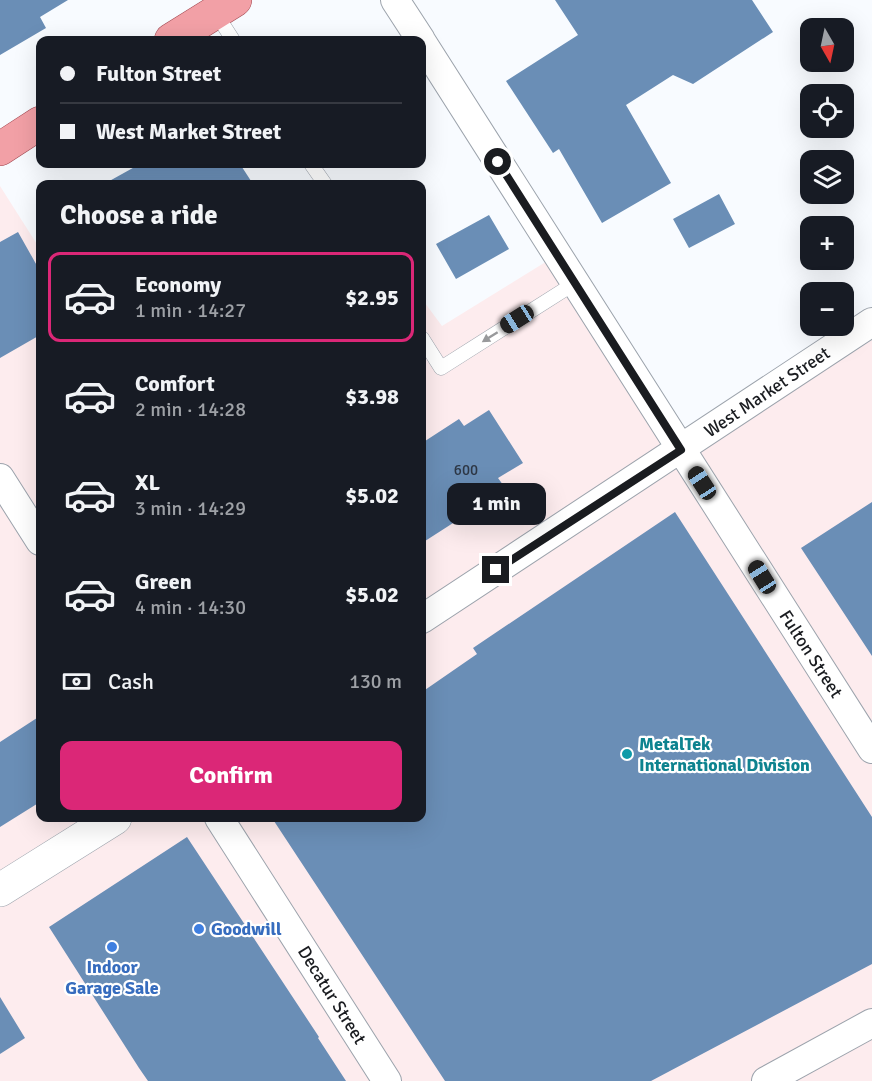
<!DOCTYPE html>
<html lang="en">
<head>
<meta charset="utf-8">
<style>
  body { margin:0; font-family:Signika,sans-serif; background:#20242c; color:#f1f3f6; height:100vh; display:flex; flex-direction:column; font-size:22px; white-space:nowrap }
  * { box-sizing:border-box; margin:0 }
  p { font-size:20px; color:#9ea1a6 }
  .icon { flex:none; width:33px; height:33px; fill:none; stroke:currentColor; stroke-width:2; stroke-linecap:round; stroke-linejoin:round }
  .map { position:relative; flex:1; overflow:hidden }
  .side { position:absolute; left:36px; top:180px; width:390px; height:642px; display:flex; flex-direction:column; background:#171b24; border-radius:12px; box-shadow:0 6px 24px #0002 }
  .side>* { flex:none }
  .banner { position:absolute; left:36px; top:36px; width:390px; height:132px; border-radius:12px; box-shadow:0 6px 24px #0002; display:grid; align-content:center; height:132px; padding:0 24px; background:#171b24 }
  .needle { width:39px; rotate:171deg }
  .buttons { position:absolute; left:800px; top:18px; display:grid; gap:12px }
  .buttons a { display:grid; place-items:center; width:54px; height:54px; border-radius:12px; background:#171b24; box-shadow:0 6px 24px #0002; font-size:30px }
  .end { position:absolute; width:27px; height:27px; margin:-14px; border:8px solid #1a1c20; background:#fff; box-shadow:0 0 0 3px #fff }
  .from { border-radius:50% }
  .bubble { position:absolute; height:42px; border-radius:12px; background:#171b24; box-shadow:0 6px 24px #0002; font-size:20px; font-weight:700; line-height:42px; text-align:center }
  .car { position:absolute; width:18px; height:36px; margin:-18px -9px; border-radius:8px; box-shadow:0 0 4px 2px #0007; background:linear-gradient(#222 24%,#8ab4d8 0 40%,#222 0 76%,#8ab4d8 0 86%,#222 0) }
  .banner b { display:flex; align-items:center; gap:21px; height:57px; font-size:22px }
  .banner b+b { border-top:2px solid #363941 }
  .banner i { width:15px; height:15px; background:#f1f3f6 }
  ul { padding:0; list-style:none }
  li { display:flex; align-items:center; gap:18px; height:90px; margin:0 12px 9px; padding:0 12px; border:3px solid transparent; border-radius:12px }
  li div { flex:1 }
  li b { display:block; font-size:22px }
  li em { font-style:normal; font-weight:700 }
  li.selected { border-color:#db2777 }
  li>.icon { width:54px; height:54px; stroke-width:1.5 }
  h2 { padding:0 24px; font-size:27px; line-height:72px }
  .pay { display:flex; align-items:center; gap:15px; height:66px; padding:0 24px; font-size:22px }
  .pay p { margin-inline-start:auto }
  .cta { display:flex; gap:12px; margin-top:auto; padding:12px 24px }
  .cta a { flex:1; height:69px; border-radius:12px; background:#db2777; color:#fff; font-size:24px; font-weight:700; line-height:69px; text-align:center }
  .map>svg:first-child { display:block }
  .commercial { fill:#fdecee }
  .building { fill:#6a8eb6 }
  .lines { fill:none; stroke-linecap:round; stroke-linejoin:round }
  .service-casing { stroke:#9ca3ac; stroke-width:15 }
  .minor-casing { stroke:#9ca3ac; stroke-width:30 }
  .tertiary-casing { stroke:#9ca3ac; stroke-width:34 }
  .primary-casing { stroke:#a14851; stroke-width:34 }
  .service { stroke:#fff; stroke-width:14 }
  .minor { stroke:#fff; stroke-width:28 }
  .tertiary { stroke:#fff; stroke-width:33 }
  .primary { stroke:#f2a0a6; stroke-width:33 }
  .oneway { fill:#98999b }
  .route { stroke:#1a1c20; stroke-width:8 }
  .culture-dot { fill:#0f9aa8; stroke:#fff; stroke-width:2 }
  .shop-dot { fill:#3f7fe0; stroke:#fff; stroke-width:2 }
  .labels { text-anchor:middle; stroke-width:4.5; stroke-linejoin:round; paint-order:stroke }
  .number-label { font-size:15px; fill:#2e3846 }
  .street-label { font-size:18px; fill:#1a1c20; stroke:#fff }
  .culture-label { font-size:18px; font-weight:bold; fill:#0d838f; stroke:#fff; text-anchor:start }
  .shop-label { font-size:18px; font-weight:bold; fill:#366cbe; stroke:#fff; text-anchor:start }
</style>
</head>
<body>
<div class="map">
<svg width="872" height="1081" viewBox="0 0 872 1081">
  <rect width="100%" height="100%" fill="#f8fbff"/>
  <path class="commercial" d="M0,186l40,63v569h382v-519l20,27 123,-76 131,203 176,-113v741h-872z"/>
  <path class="building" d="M0,0h68l-28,17 6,11 -46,27z
    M555,0h197l21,32 -80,52 -20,-9 -47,30 45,78 -69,40 -43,-74 -6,4 -47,-72 72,-46z
    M140,164h100l13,20h-149z
    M719,194l16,30 -46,24 -16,-29z
    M489,215l20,34 -53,30 -20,-35z
    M18,232l22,39v64l-40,23v-116z
    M489,410l34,53 -25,15 8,11 -84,54v-100l37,-24 5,7z
    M872,502v154l-71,-108z
    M675,512l197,305v147l-221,117h-206l-173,-263h150v-126l55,-38 -4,-6z
    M40,716v86l-40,25v-85z
    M187,837l132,200 -1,1 28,43h-198l-9,-13 -90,-141z
    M0,997l25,41 -25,16z"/>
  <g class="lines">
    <g class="service-casing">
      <path id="service" d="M215,12l18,28
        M311,164l14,20
        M422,338l19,30 134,-85"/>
    </g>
    <g class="minor-casing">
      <path id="minor" d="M395,0l26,40
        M422,42l450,707
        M0,478l40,63
        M422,619l450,-297
        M219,818l168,263
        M766,1081l106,-58"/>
    </g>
    <g class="tertiary-casing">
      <path id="tertiary" d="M0,890l115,-72"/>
    </g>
    <g class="primary-casing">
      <path id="primary" d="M171,40l64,-40
        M0,149l40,-26"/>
    </g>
    <use href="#service" class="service"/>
    <use href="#minor" class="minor"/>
    <use href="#tertiary" class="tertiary"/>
    <use href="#primary" class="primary"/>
  </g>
  <defs><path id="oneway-solid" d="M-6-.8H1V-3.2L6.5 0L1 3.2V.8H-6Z" transform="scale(1.5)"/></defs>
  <use class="oneway" href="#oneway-solid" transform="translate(490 337) rotate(148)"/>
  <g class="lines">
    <path class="route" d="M496,570l185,-120 -183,-288"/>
  </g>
  <circle class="culture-dot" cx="627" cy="754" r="6"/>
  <g class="shop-dot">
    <circle cx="199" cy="929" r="6"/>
    <circle cx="112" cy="947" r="6"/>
  </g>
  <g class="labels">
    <g class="number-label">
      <text x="466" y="475">600</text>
    </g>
    <g class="street-label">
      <text transform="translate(767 392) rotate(-34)" y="6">West Market Street</text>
      <text transform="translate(811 654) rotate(57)" y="6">Fulton Street</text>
      <text transform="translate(332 995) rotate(58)" y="6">Decatur Street</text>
    </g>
    <g class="culture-label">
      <text x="639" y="750">MetalTek<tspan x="639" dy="21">International Division</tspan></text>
    </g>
    <g class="shop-label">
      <text x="211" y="935">Goodwill</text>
      <text x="112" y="973" text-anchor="middle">Indoor<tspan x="112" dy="21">Garage Sale</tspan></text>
    </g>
  </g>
</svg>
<div class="buttons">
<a><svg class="needle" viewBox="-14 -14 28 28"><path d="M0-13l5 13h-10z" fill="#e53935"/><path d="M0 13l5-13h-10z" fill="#9ea1a6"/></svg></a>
<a><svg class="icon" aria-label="locate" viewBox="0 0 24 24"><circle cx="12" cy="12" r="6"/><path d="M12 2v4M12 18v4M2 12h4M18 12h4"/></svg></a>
<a><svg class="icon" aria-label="layers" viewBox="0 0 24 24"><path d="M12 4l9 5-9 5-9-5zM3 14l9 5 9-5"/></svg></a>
<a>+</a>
<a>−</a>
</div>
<i class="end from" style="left:498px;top:162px"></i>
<i class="end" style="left:496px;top:570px"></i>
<div class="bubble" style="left:447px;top:483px;width:99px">1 min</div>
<i class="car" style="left:517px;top:319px;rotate:238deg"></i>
<i class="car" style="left:702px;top:483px;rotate:327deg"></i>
<i class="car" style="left:762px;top:577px;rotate:328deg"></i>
<div class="banner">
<b><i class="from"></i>Fulton Street</b>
<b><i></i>West Market Street</b>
</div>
<section class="side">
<h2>Choose a ride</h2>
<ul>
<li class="selected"><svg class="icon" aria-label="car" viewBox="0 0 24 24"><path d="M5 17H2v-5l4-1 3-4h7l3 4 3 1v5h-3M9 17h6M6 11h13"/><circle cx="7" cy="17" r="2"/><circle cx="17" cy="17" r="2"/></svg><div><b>Economy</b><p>1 min · 14:27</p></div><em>$2.95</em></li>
<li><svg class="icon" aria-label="car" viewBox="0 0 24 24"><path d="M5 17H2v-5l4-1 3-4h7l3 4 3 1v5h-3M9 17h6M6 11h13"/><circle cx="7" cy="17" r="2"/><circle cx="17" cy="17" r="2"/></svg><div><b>Comfort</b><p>2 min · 14:28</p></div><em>$3.98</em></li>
<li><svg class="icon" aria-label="car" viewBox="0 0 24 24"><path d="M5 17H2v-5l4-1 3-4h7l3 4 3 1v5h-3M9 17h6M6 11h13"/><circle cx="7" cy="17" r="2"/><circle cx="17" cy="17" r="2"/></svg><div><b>XL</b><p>3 min · 14:29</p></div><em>$5.02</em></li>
<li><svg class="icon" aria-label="car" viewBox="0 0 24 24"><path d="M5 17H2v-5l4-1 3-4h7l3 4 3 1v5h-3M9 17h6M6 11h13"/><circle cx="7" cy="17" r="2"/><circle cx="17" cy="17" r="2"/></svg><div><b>Green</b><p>4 min · 14:30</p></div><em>$5.02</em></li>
</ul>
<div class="pay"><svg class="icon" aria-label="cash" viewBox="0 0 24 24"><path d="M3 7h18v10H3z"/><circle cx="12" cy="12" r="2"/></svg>Cash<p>130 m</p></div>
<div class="cta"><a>Confirm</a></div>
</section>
</div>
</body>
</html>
